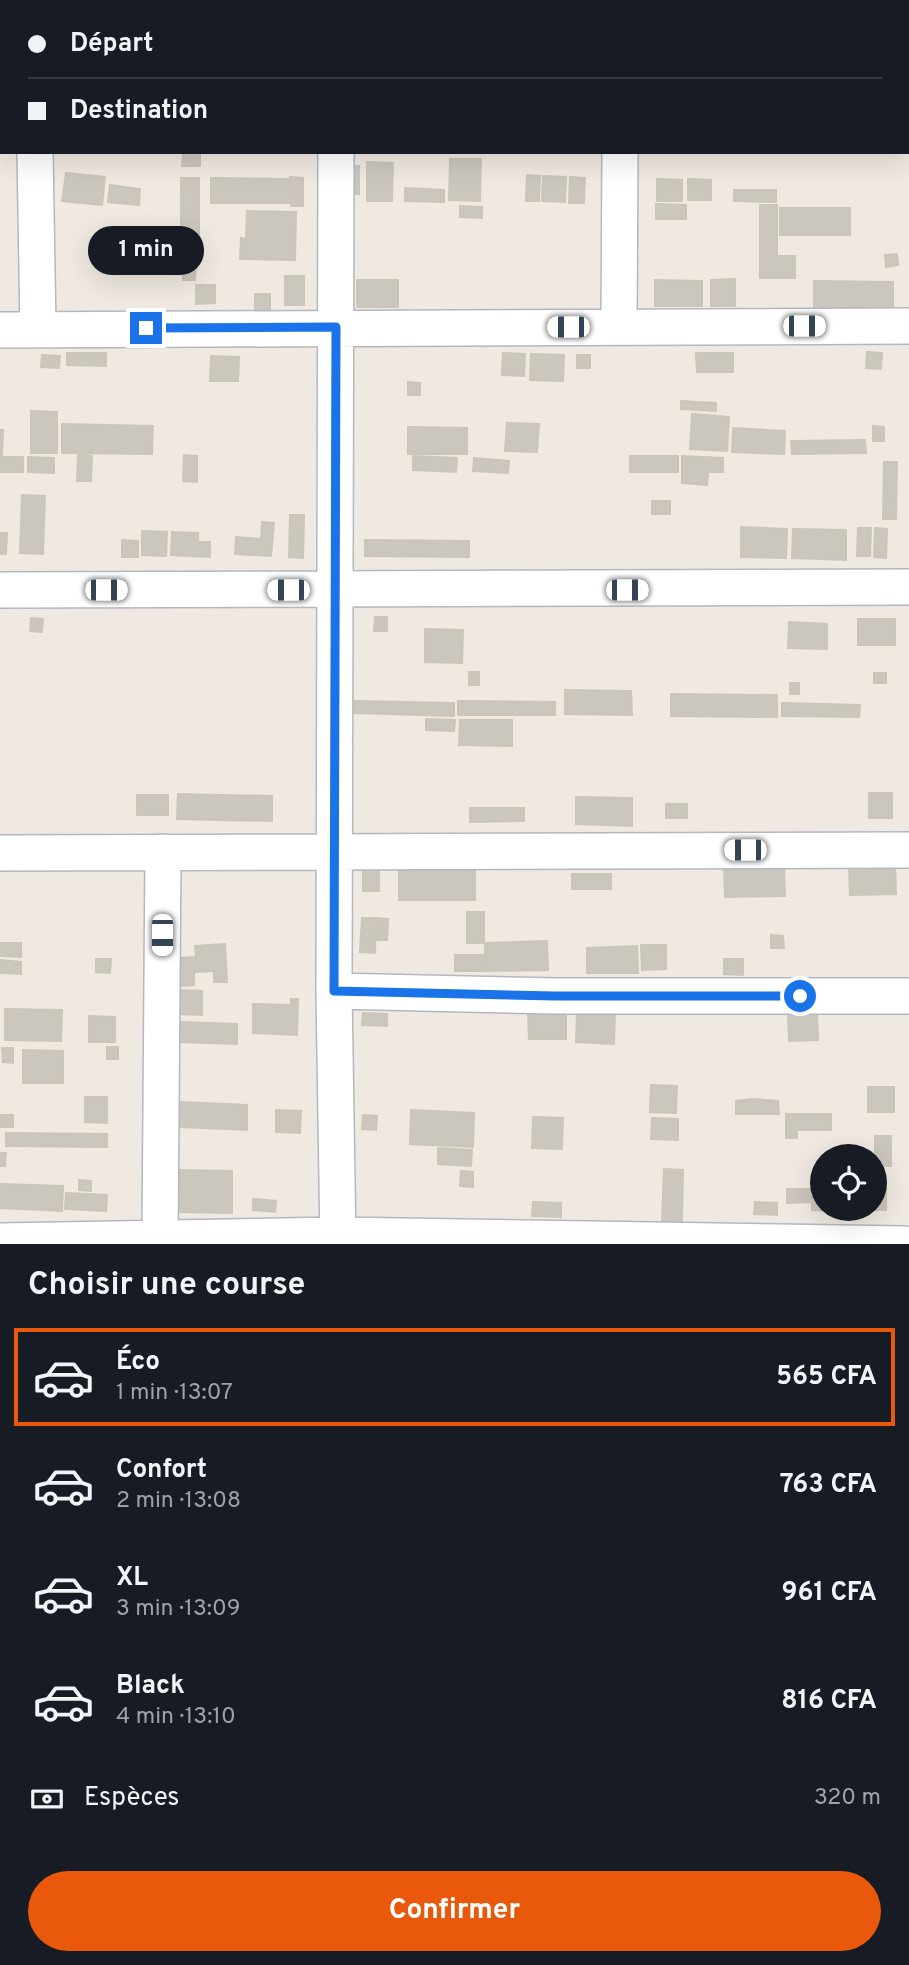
<!DOCTYPE html>
<html lang="fr">
<head>
<meta charset="utf-8">
<style>
  body { margin:0; font-family:Overpass,sans-serif; background:#242831; color:#f1f3f6; height:100vh; display:flex; flex-direction:column; font-size:26px; white-space:nowrap }
  * { box-sizing:border-box; margin:0 }
  p { font-size:23px; color:#9ea1a6 }
  .icon { flex:none; width:38px; height:38px; fill:none; stroke:currentColor; stroke-width:2; stroke-linecap:round; stroke-linejoin:round }
  .map { position:relative; height:1244px; overflow:hidden }
  .side { display:flex; flex-direction:column; background:#171b24; flex:1 }
  .side>* { flex:none }
  .banner { position:absolute; left:0px; top:0px; width:910px; height:154px; box-shadow:0 7px 28px #0002; display:grid; align-content:center; height:154px; padding:0 28px; background:#171b24 }
  .controls { position:absolute; left:810px; top:1144px; display:grid; gap:14px }
  .controls a { display:grid; place-items:center; width:77px; height:77px; border-radius:50%; background:#171b24; box-shadow:0 7px 28px #0002; font-size:35px }
  .end { position:absolute; width:32px; height:32px; margin:-16px; border:9px solid #1a73e8; background:#fff; box-shadow:0 0 0 4px #fff }
  .from { border-radius:50% }
  .bubble { position:absolute; height:49px; border-radius:24px; background:#171b24; box-shadow:0 7px 28px #0002; font-size:23px; font-weight:700; line-height:49px; text-align:center }
  .car { position:absolute; width:21px; height:42px; margin:-21px -10px; border-radius:9px; box-shadow:0 0 5px 2px #0007; background:linear-gradient(#fff 24%,#345 0 40%,#fff 0 76%,#345 0 86%,#fff 0) }
  .banner b { display:flex; align-items:center; gap:24px; height:66px; font-size:26px }
  .banner b+b { border-top:2px solid #363941 }
  .banner i { width:18px; height:18px; background:#f1f3f6 }
  ul { padding:0; list-style:none }
  li { display:flex; align-items:center; gap:21px; height:98px; margin:0 14px 10px; padding:0 14px; border:4px solid transparent; border-radius:0px }
  li div { flex:1 }
  li b { display:block; font-size:26px }
  li em { font-style:normal; font-weight:700 }
  li.selected { border-color:#ea580c }
  li>.icon { width:63px; height:63px; stroke-width:1.5 }
  h2 { padding:0 28px; font-size:32px; line-height:84px }
  .pay { display:flex; align-items:center; gap:18px; height:77px; padding:0 28px; font-size:26px }
  .pay p { margin-inline-start:auto }
  .cta { display:flex; gap:14px; margin-top:auto; padding:14px 28px }
  .cta a { flex:1; height:80px; border-radius:42px; background:#ea580c; color:#fff; font-size:28px; font-weight:700; line-height:80px; text-align:center }
  .map>svg:first-child { display:block }
  .building { fill:#cbc7bf; stroke:#cbc5ba; stroke-width:2 }
  .lines { fill:none; stroke-linecap:round; stroke-linejoin:round }
  .minor-casing { stroke:#b4b7c1; stroke-width:38 }
  .minor { stroke:#fff; stroke-width:35 }
  .route { stroke:#1a73e8; stroke-width:9 }
</style>
</head>
<body>
<div class="map">
<svg width="909" height="1244" viewBox="0 0 909 1244">
  <rect width="100%" height="100%" fill="#efe9e1"/>
  <path class="building" d="M183,152h17v14h-18z
    M450,159h31l-1,42 -31,-1z
    M367,162l26,1 -1,38h-25z
    M354,166h5v28h-5z
    M66,173l39,4 -3,28 -40,-4z
    M527,175l13,1 -1,25h-13z
    M543,176l23,1 -1,25 -23,-1z
    M290,177l13,1v28h-12z
    M570,177l15,1 -1,25h-15z
    M181,178h18v81h-18z
    M211,178l78,1v24h-78z
    M657,179l25,1v21h-25z
    M688,179l23,1v20h-23z
    M110,185l30,4 -1,16 -31,-3z
    M405,188l39,2v12l-39,-1z
    M734,190h42v12l-42,-1z
    M656,204l30,1v14h-30z
    M760,205h17v51h18v22h-35z
    M460,206l22,1v11l-22,-1z
    M780,208h70v27h-70z
    M247,211l49,1 -1,48 -55,-1 1,-21 5,1z
    M897,254l1,11 -12,2 -1,-12z
    M183,264h13l-1,16h-12z
    M285,276h19v29h-19z
    M735,279v27h-24v-26z
    M357,280h41v27h-41z
    M655,280l47,1v25h-47z
    M814,281l79,1v26l-79,-1z
    M196,285h19v18l-19,1z
    M255,294h15v19h-15z
    M867,352l15,1 -1,16 -15,-1z
    M67,353h39v13l-39,-1z
    M503,353l22,1 -1,22 -22,-1z
    M696,353h37v19h-36z
    M531,354l33,1 -1,26 -33,-1z
    M42,355l18,1 -1,12 -18,-1z
    M577,355h13v13h-13z
    M211,356l28,1 -1,24h-28z
    M408,382l12,1v12h-12z
    M681,401l35,2v8l-35,-2z
    M31,411l26,1v41h-26z
    M692,414l37,3 -2,34 -37,-2z
    M507,423l32,1 -2,28 -32,-1z
    M62,424l91,2 -1,28 -90,-1z
    M873,426l11,1v14h-11z
    M408,427l59,1v26h-59z
    M733,428l52,3 -1,23 -52,-2z
    M0,430h3l-1,25h-2z
    M865,440l1,13 -74,1 -1,-13z
    M78,455l14,1 -1,25h-14z
    M184,455l13,1v26l-14,-1z
    M413,456l44,2 -1,14 -43,-2z
    M630,456h48v16h-48z
    M682,456l41,2v14h-15l-1,13 -25,-2z
    M0,457h23v15h-23z
    M28,457l26,1v15l-26,-1z
    M474,458l35,3 -1,12 -35,-2z
    M884,462h13l-1,57h-13z
    M22,495l23,1 -2,58 -23,-1z
    M652,501h18v13h-18z
    M290,515h14l-1,43 -14,-1z
    M262,522l12,1 -3,33 -36,-2 1,-17 25,2z
    M741,527l46,2 -1,29 -45,-1z
    M858,528h13l-1,28h-13z
    M875,528l12,1 -1,29 -12,-1z
    M793,529l53,1v30l-54,-2z
    M142,531l25,1 -1,24 -24,-1z
    M172,532l26,1v9h12v15l-39,-2z
    M0,533h7l-1,21h-6z
    M122,540l16,1v16h-16z
    M365,540l104,1v16l-104,-1z
    M375,617h12v14h-13z
    M31,618l12,1 -1,13 -12,-1z
    M858,619h37v26h-37z
    M789,622l38,2v25l-39,-1z
    M425,629l38,1 -1,33 -37,-1z
    M469,672h10v13h-10z
    M874,673h12v10h-12z
    M790,683h9v11h-9z
    M565,690l66,1 1,24 -67,-1z
    M671,694l106,1v22l-106,-1z
    M354,701l100,2v13l-100,-3z
    M458,701l97,1v13h-97z
    M782,703l78,2 -1,12 -77,-1z
    M426,719l29,1 -1,11 -28,-1z
    M460,720h52v26l-53,-1z
    M869,793h23v25h-23z
    M178,794l94,2v25l-95,-2z
    M137,795h31v20h-31z
    M576,797l56,1v28l-56,-2z
    M666,804h21v14h-21z
    M470,808h54v13l-54,1z
    M895,864l1,30 -46,1 -1,-30z
    M784,865l1,31 -60,1 -1,-31z
    M363,867h16v24h-16z
    M399,870h76v30h-76z
    M572,874h39v15h-39z
    M467,912h17v31h-17z
    M362,918h14l-1,35 -15,-1z
    M377,918l11,1 -1,21h-11z
    M771,935l12,1 1,12h-13z
    M547,941l1,29 -63,1v-28z
    M0,943h21v14l-21,-1z
    M225,944l2,38h-13v-11l-20,1v13l-13,1 -2,-28 17,-1 -1,-11z
    M641,945h25v24l-24,1z
    M637,946l1,27h-51v-25z
    M455,955h28v16h-28z
    M96,959h15l-1,14 -14,-1z
    M724,959h19v16l-19,-1z
    M0,960l21,2v12l-21,-1z
    M176,990l26,1v24l-26,-1z
    M291,999h7l-1,36 -44,-2v-29l38,1z
    M5,1009l57,1 -1,31 -56,-1z
    M577,1010l38,2 -1,32 -38,-2z
    M566,1012v27h-37l-1,-26z
    M363,1013l24,1v12l-25,-1z
    M817,1014l1,26 -29,1 -1,-26z
    M89,1016l26,1v25h-26z
    M181,1022l56,2v20l-57,-2z
    M107,1047h11v12h-11z
    M2,1048h11v15l-10,-1z
    M23,1050l40,1v32h-40z
    M651,1085l26,1 -1,27 -26,-1z
    M868,1087h26v25h-26z
    M85,1097h22v26l-22,-1z
    M754,1099l24,2 1,13h-43v-13z
    M181,1102l66,3v25l-67,-3z
    M276,1110l25,1 -1,22 -24,-1z
    M411,1110l63,3 -1,34 -63,-3z
    M786,1114h45v16h-34v8h-11z
    M0,1115h13v12h-13z
    M363,1115l14,1 -1,14 -14,-1z
    M533,1117l30,1 -1,31 -30,-1z
    M652,1118l26,1v21l-27,-1z
    M6,1133l101,1v13l-101,-1z
    M875,1136h16v30h-16z
    M438,1148l34,2 -1,16 -33,-2z
    M0,1153h6l-1,13h-5z
    M664,1169l19,1 -1,51h-20z
    M179,1170l53,1v42l-53,-1z
    M461,1171l12,1v15l-13,-1z
    M79,1180l12,1v10l-12,-1z
    M0,1184l63,2 -1,25 -62,-3z
    M875,1186h11v24h-50l39,-1z
    M787,1189h35v20l20,2 -30,-1v-8l-25,1z
    M66,1193l41,2 -1,16 -41,-2z
    M253,1199l23,2 -1,11 -22,-2z
    M533,1202l28,1v14l-29,-1z
    M755,1202l22,1v12l-23,-1z"/>
  <g class="lines">
    <g class="minor-casing">
      <path id="minor" d="M33,0v2
        M337,2v-2
        M621,2v-2
        M35,152l3,177
        M336,152l-2,839 4,253
        M619,326l1,-174
        M0,330l909,-4
        M0,590l909,-3
        M0,853l909,-3
        M334,991l221,5h354
        M160,1238l3,-386
        M0,1241l338,-6 566,9"/>
    </g>
    <use href="#minor" class="minor"/>
  </g>
  <g class="lines">
    <path class="route" d="M146,328l190,-1 -2,664 221,5h245"/>
  </g>
</svg>
<div class="controls">
<a><svg class="icon" aria-label="locate" viewBox="0 0 24 24"><circle cx="12" cy="12" r="6"/><path d="M12 2v4M12 18v4M2 12h4M18 12h4"/></svg></a>
</div>
<i class="end from" style="left:800px;top:996px"></i>
<i class="end" style="left:146px;top:328px"></i>
<div class="bubble" style="left:88px;top:226px;width:116px">1 min</div>
<i class="car" style="left:804px;top:326px;rotate:90deg"></i>
<i class="car" style="left:568px;top:327px;rotate:270deg"></i>
<i class="car" style="left:106px;top:590px;rotate:90deg"></i>
<i class="car" style="left:288px;top:590px;rotate:270deg"></i>
<i class="car" style="left:627px;top:590px;rotate:90deg"></i>
<i class="car" style="left:745px;top:850px;rotate:270deg"></i>
<i class="car" style="left:162px;top:935px;rotate:180deg"></i>
<div class="banner">
<b><i class="from"></i>Départ</b>
<b><i></i>Destination</b>
</div>
</div>
<section class="side">
<h2>Choisir une course</h2>
<ul>
<li class="selected"><svg class="icon" aria-label="car" viewBox="0 0 24 24"><path d="M5 17H2v-5l4-1 3-4h7l3 4 3 1v5h-3M9 17h6M6 11h13"/><circle cx="7" cy="17" r="2"/><circle cx="17" cy="17" r="2"/></svg><div><b>Éco</b><p>1 min · 13:07</p></div><em>565 CFA</em></li>
<li><svg class="icon" aria-label="car" viewBox="0 0 24 24"><path d="M5 17H2v-5l4-1 3-4h7l3 4 3 1v5h-3M9 17h6M6 11h13"/><circle cx="7" cy="17" r="2"/><circle cx="17" cy="17" r="2"/></svg><div><b>Confort</b><p>2 min · 13:08</p></div><em>763 CFA</em></li>
<li><svg class="icon" aria-label="car" viewBox="0 0 24 24"><path d="M5 17H2v-5l4-1 3-4h7l3 4 3 1v5h-3M9 17h6M6 11h13"/><circle cx="7" cy="17" r="2"/><circle cx="17" cy="17" r="2"/></svg><div><b>XL</b><p>3 min · 13:09</p></div><em>961 CFA</em></li>
<li><svg class="icon" aria-label="car" viewBox="0 0 24 24"><path d="M5 17H2v-5l4-1 3-4h7l3 4 3 1v5h-3M9 17h6M6 11h13"/><circle cx="7" cy="17" r="2"/><circle cx="17" cy="17" r="2"/></svg><div><b>Black</b><p>4 min · 13:10</p></div><em>816 CFA</em></li>
</ul>
<div class="pay"><svg class="icon" aria-label="cash" viewBox="0 0 24 24"><path d="M3 7h18v10H3z"/><circle cx="12" cy="12" r="2"/></svg>Espèces<p>320 m</p></div>
<div class="cta"><a>Confirmer</a></div>
</section>
</body>
</html>
